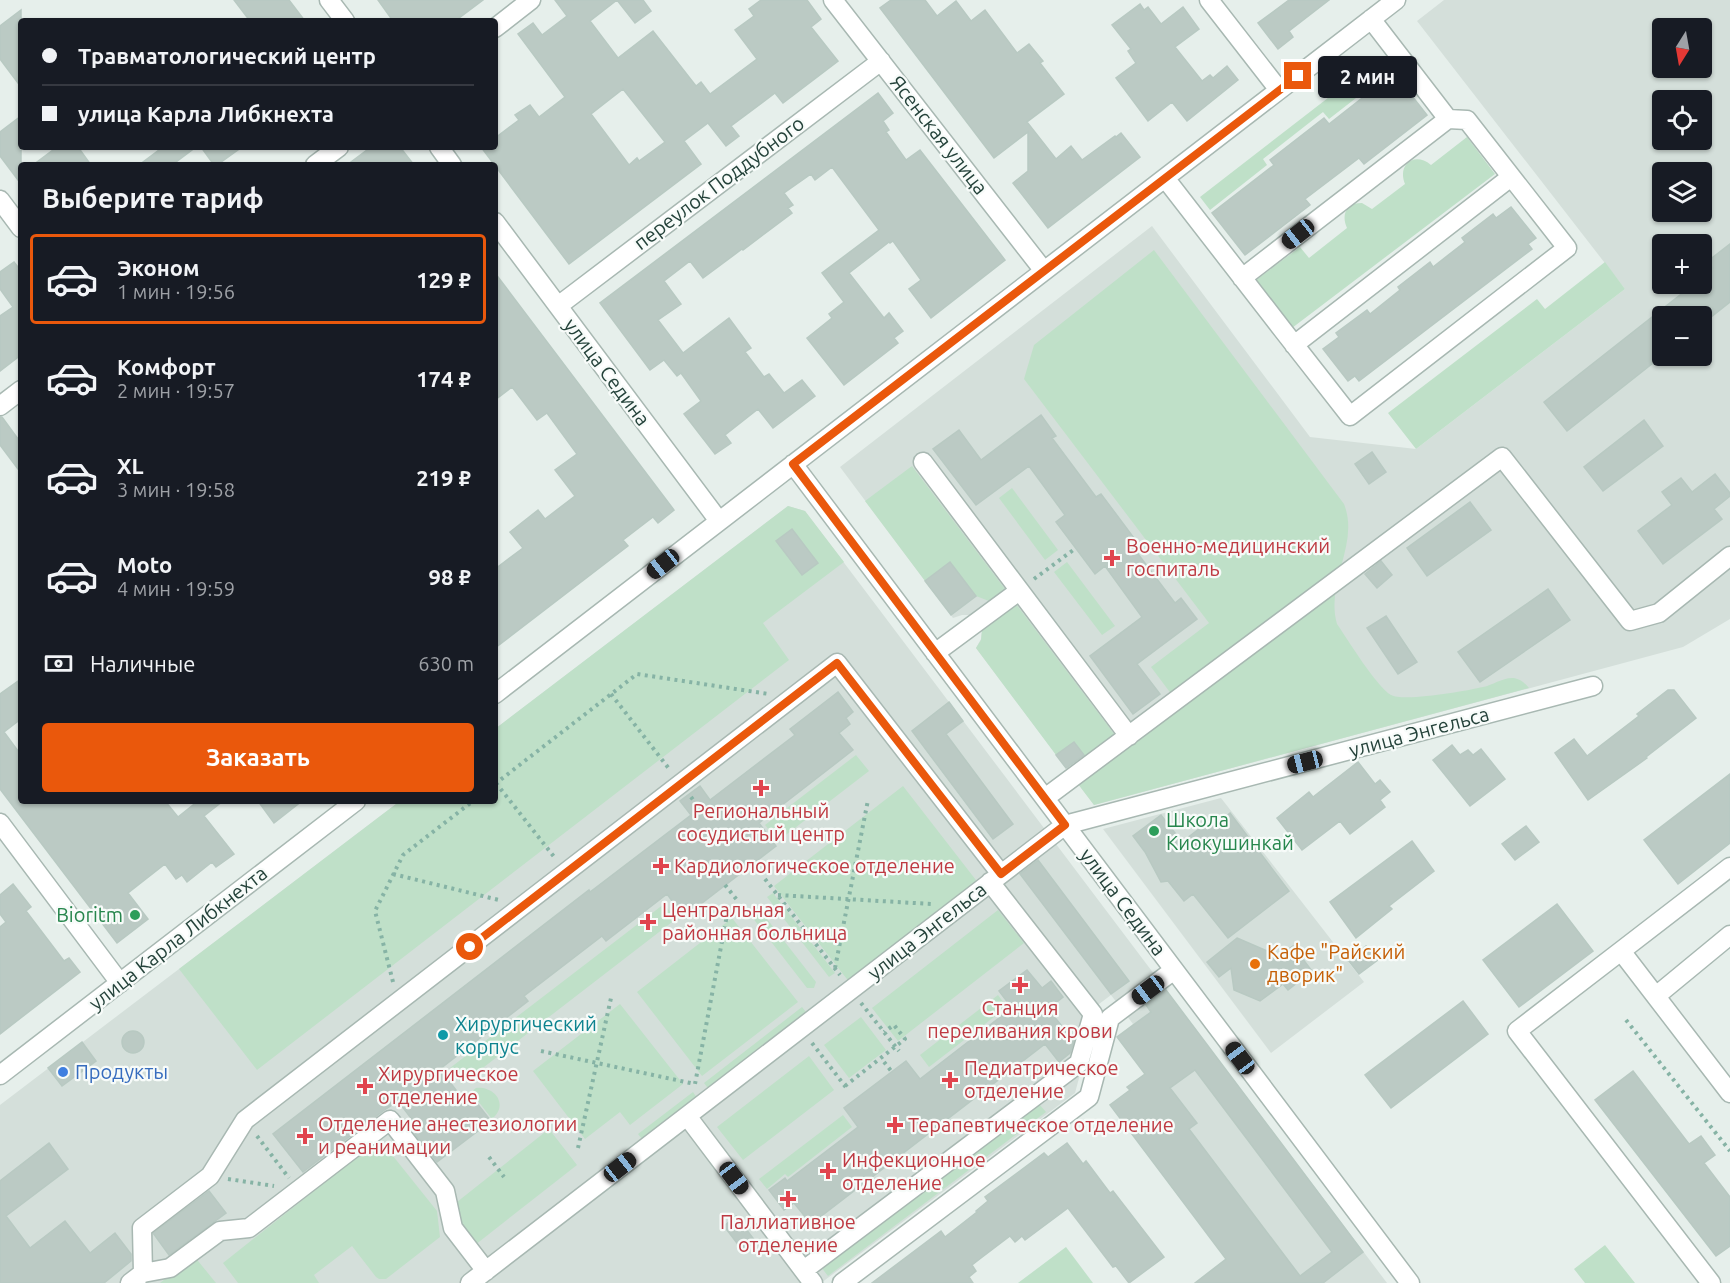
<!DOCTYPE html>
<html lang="ru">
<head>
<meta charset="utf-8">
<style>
  body { margin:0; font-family:Ubuntu,sans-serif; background:#20242c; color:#f1f3f6; height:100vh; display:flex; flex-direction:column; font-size:22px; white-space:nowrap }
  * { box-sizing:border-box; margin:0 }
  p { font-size:20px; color:#9ea1a6 }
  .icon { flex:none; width:33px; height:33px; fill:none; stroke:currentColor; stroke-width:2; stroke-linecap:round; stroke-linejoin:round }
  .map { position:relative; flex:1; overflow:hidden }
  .details { position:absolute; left:18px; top:162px; width:480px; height:642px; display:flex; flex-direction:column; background:#171b24; border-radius:6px; box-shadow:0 2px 4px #0004 }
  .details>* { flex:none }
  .hud { position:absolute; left:18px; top:18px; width:480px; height:132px; border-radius:6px; box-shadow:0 2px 4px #0004; display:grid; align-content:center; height:132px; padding:0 24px; background:#171b24 }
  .needle { width:39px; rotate:191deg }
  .controls { position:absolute; left:1652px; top:18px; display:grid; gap:12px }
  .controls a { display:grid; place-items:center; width:60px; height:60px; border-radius:6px; background:#171b24; box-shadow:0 2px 4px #0004; font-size:30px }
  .end { position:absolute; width:27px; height:27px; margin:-14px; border:8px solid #ea580c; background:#fff; box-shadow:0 0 0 3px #fff }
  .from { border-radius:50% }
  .bubble { position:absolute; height:42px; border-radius:6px; background:#171b24; box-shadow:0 2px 4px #0004; font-size:20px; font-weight:700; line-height:42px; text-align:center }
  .car { position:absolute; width:18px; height:36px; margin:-18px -9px; border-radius:8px; box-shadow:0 0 4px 2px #0007; background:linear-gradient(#222 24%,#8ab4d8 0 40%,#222 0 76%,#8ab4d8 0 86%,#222 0) }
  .hud b { display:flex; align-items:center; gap:21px; height:57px; font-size:22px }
  .hud b+b { border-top:2px solid #363941 }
  .hud i { width:15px; height:15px; background:#f1f3f6 }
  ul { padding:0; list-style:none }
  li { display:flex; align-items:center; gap:18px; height:90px; margin:0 12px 9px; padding:0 12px; border:3px solid transparent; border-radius:6px }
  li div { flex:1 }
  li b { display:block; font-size:22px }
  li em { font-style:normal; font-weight:700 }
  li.active { border-color:#ea580c }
  li>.icon { width:54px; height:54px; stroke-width:1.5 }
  h2 { padding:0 24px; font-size:27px; line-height:72px }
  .pay { display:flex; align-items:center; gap:15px; height:66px; padding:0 24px; font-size:22px }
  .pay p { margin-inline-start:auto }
  .action { display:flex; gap:12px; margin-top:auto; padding:12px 24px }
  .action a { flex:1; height:69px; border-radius:6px; background:#ea580c; color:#fff; font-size:24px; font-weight:700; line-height:69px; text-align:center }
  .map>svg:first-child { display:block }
  .built { fill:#d4dfda; fill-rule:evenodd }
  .green { fill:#bfe0c8 }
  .building { fill:#bbcac4; stroke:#b8c9c2; stroke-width:1.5; fill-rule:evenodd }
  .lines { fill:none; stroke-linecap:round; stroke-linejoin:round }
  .minor-casing { stroke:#a8b8b2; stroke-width:21 }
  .path { stroke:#86b3a5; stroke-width:4; stroke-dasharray:3 4.5; stroke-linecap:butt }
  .minor { stroke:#fff; stroke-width:18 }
  .route { stroke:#ea580c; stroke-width:8 }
  .health-dot { fill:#e0444e; stroke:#f7fbf9; stroke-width:2 }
  .leisure-dot { fill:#2e9e5b; stroke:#f7fbf9; stroke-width:2 }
  .food-dot { fill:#e8710a; stroke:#f7fbf9; stroke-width:2 }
  .culture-dot { fill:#0f9aa8; stroke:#f7fbf9; stroke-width:2 }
  .shop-dot { fill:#3f7fe0; stroke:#f7fbf9; stroke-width:2 }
  .labels { text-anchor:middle; stroke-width:4.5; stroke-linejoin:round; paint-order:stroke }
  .street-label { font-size:20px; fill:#24423a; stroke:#f7fbf9 }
  .health-label { font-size:20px; fill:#be3a42; stroke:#f7fbf9; text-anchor:start }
  .leisure-label { font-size:20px; fill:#27864d; stroke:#f7fbf9; text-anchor:start }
  .food-label { font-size:20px; fill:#c56008; stroke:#f7fbf9; text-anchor:start }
  .culture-label { font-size:20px; fill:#0d838f; stroke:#f7fbf9; text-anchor:start }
  .shop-label { font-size:20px; fill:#366cbe; stroke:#f7fbf9; text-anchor:start }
</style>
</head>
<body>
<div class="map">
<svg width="1730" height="1283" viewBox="0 0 1730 1283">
  <rect width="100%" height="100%" fill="#e6efeb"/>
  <path class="built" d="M1444,0h286v619l-47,28 -589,158 -118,-157 5,-9 1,-9 -2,-2 -10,-13h-8l-9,3 -113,-151 312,-241 158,211 106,12 209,-160 -208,-268zM1662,28h39v40h-39zM1662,100h39v40h-39zM1662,172h39v40h-39zM1662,244h39v40h-39zM1662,316h39v40h-39z
    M788,506l17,5 582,772h-192l51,-39 -119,-157 18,-13 -28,-37 16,-13 -22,-29 -12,9 -24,89 -254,190h-821v-178l400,-304h95v-72z
    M1221,798l143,184 -93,71 -168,-224z"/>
  <path class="green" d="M1381,57l11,13 -63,49 -6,-7 -60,47 4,6 -57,45 -10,-13z
    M1467,137l28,37 -203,154 -36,-48 44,-33 9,11 38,-30c-6,-13 -1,-25 15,-25l10,6 33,-25c-8,-19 9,-33 26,-19z
    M1154,250l190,254c16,40 -19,78 -7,120 11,16 39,62 54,71 13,7 75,-4 92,-8 10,-2 20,-10 31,-9 6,1 11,5 15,10l-435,117 -16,-21 103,-77 -30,-40 58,-44 -185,-244 10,-34z
    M1605,262l20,27 -209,160 -28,-36 149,-114 8,10z
    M912,466l93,123 -16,12 -13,-5 -26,-34 -25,19 -60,-80z
    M1012,488l46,62 -13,10 -46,-62z
    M788,506l17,5 39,51 -81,61 26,37 -532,410 -78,-101 221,-168h95v-72z
    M1067,562l48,64 -13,9 -48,-63z
    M1016,604l99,131 -30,22 -11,-15 -18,13 -80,-107 5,-8 1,-10z
    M856,755l13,16 -91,70 -13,-16z
    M903,786l76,98 -129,99 -76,-97z
    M773,893l62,80 -6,4 -62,-80z
    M664,904l12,15 -214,165 -12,-16z
    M760,910l56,72 -2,6h-7l-55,-71 2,-6z
    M998,910l26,33 -126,98 -26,-33z
    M732,918l66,84 -96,74 -65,-84z
    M998,995l9,12 -78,60 -9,-12z
    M620,1004l63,80 -53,41 -10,-13 -35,27 -52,-68z
    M802,1007l7,9 -99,75 -6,-8z
    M861,1017l25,33 -37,28 -25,-33z
    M809,1056l25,34 -91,70 -26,-33z
    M476,1088c19,-2 33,17 16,31l-21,-27z
    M693,1092l6,9 -54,42 -7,-9z
    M1039,1104l7,8 -218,164 -7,-9z
    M843,1115l9,12 -64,50 -3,-3 -18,15 -8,-10z
    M549,1129l28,36 -102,80 -14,-18 -4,-25z
    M378,1144l6,2 5,5 48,60 3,26 -54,42h-7l-3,-2 -24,-31 -38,29 5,8h-81l-15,-20 149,-118z
    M1605,1245l30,38h-50l-11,-14z
    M1066,1247l27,36h-75z
    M194,1256l22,27h-56z"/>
  <path class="building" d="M234,0h55l16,21h-55z
    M378,0h105l-28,21h-62z
    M555,0h88l8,11 -16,12 -18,-23 -27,21 28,37 35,-27 43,55 5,-4 9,12 47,-35 -22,-29 19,-14 -5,-7 12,-9h46l14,19 -10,8 27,34 -55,42 -8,-10 -44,33 8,10 -13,10 -18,-23 -24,18 17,23 -132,100 -88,-117h14v-9l24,-18 -4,-5 15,-10 9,12 26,-20 -47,-63 15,-11 9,12 25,-19zM623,89l42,53 -26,19 -2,-3 -8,7 -38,-51z
    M891,0h34l12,16 19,-15 15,20 14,-11 32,43 12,-9 14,17 -3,2 24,31 -37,28 29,37 15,-13 11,14 33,-24 1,1 5,-4 19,24 -92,71 -35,-45 15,-12v-39l-34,26 -114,-150z
    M1289,0h40l-40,31 4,6 -15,12 -20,-26z
    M1140,4l4,6 4,-3 13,17 22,-17 16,22 -24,18 27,34 8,-6 3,3 14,-12 11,14 -51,41 -15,-19 -24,19 -32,-43 20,-15 -8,-12 3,-2 -19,-24z
    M21,10v77l-21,-28v-33z
    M1394,73l33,42 -63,49 -5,-6 -54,41 5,6 -65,50 -33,-42 62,-48 -4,-5 54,-42 5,6z
    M878,93l15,20 -10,8 6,9 -3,2 20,28 14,-10 85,110 -74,58 -22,-29 12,-9 -28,-39 -3,2 -1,-1 -40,31 35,45 5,-5 14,18 -9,7 4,5 -54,42 -37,-47 25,-20 -3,-4 15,-12 -22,-29 57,-43 -47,-63 -17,13 -4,-6 -27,19 9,12 -5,3 4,5 -49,37 -1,-1 -39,29 -13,-17 -26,20 17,23 -23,16 25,33 46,-35 22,30 -6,4 19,25 5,-3 15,19 18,-13 13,16 -42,32 -15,-19 -33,26 6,8 -16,11 -31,-40 17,-13 -20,-28 -4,3 -13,-16 -14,10 -50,-67z
    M21,116v68l-21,-28v-24z
    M57,147h21l13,18h-58z
    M163,147h33l-24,18h-33z
    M201,147h41l-25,18h-3z
    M371,147h29l14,18h-67z
    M1511,207l25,31 -8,6 4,5 -173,132 -4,-5 -7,5 -25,-32 16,-12 -3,-4 31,-23 3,4 30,-24 -2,-3 32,-25 3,5 32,-25 -3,-4 31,-24 3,4z
    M1730,244v58l-29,23v-9h-39v40l-95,75 -23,-29 150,-118h7v-6l12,-10 -5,-7z
    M14,262l7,9v84l-21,16v-55l13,-9 -13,-18v-17z
    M495,273l179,237 -16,13 -5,-6 -30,23 5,6 -133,102v-79l28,-21 -13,-16 28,-22 7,9 30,-23 -20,-26 22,-16 -30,-41 -10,7 -25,-33 -17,13z
    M1041,415l15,21 -4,2 44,59 5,-3 39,52 -5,4 40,53 6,-5 16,21 -60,45 23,30 -27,20 -43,-58 52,-39 -37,-51 -10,8 -39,-52 9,-7 -36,-49 -53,39 -43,-56 26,-19 22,30z
    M0,417h2l19,26v30l-21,-28z
    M1644,420l19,26 -60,45 -19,-24z
    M1372,452l14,20 -17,12 -14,-20z
    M1715,474l15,19v3l-16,13 8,10 -59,45 -25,-33 34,-26 -10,-13 19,-14 11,14z
    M1470,502l21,28 -64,46 -20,-28z
    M792,529l26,34 -16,12 -26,-34z
    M1381,561l11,14 -15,13 -12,-14z
    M950,562l26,34 -25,19 -26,-34z
    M1548,589l22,31 -90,62 -22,-30z
    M1386,616l31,46 -19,12 -31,-46z
    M21,679v40l-17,13 17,23v46h144l13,16 20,-16h25l-19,15 30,38 -18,13 -4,-5 -25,20 -5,-7 -6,4 -11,-15 -37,29 20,26 -31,24 -117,-154v-95z
    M1668,690h6l22,28 -50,39 1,1 -59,42 -33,-47 19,-14 13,17 52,-40 -2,-2z
    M838,692l15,20 -7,6 4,6 -11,9 14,17 -94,73 17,23 -92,71 -17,-23 -61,47 -4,-5 -78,60 4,5 -88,68 22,29 7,-5 22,28 -54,41 -22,-28 5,-4 -22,-29 -15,10 -80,61 -30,-38 316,-244 1,2 101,-77 -11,-14 20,-15 10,14 85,-65 -5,-6z
    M949,702l14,19 -17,13 67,90 -20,15 -81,-108z
    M1074,742l10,13 -18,13 -10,-13z
    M1452,745l8,10 8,-5 5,5 8,-6 24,30 -35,27 -37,-46z
    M1358,762l17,22 5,-4 10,12 -10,8 5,7 -35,27 -10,-13 -38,29 -25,-32 32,-26 4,5z
    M1730,774v69l-52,41 -34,-44z
    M258,801h44l-28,22z
    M1230,813l59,78 -61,47 -35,-44 -9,7 -16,-20 -7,1 -16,-30 -12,-16 28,-21 21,27 27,-21 4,6z
    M1526,826l13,16 -24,18 -13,-16z
    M1412,841l22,30 -45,35 3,3 -36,29 -26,-36z
    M1038,860l91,121 -18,13 -91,-120z
    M13,884l18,23 -5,4 38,50 5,-3 11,14 -80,62v-107l6,-5 -6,-8v-19z
    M1557,904l36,47 -74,56 -36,-47z
    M1237,938l42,18 14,-10 19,25 -24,19 -5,-6 -23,17 -26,-11 -3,-22 -12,9 -12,-15z
    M1366,946l12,14 -19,14 -11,-14z
    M1027,970l15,18 9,-7 12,16 -15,12 26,32 -4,12 -11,9 -14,-18 -234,180 -17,-21 -10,7 -15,-20 16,-12 2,3 71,-54 -14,-19 62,-47 14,18 92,-71 -13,-17z
    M1166,990l197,262 -40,31h-128l31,-24 -116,-154 20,-15 -3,-3 18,-13 -28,-37 34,-25 -5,-7zM1195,1070l137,182 -32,24 -111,-147 8,-6 -27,-35z
    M1463,1001l25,33 -97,74 -26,-33z
    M122 1042a11 11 0 1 1 22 0a11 11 0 1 1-22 0Z
    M82,1042l14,19 -34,25 -14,-18z
    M1633,1071l56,73 12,-8 14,19 -11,8 26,34v49l-14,10 -121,-156z
    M49,1143l19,26 -62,47 24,32 35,-27 25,32 25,-20 16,21v7l-27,22h-104v-102z
    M1067,1143l16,21 3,-3 24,32 3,-2 51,66 -35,26 -13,-17 -3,1 -45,-59 -43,32 -3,-4 -7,6 -5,-6 -29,22 -9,7 4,6 -7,6 4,6h-101l69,-52 4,6 32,-25 -1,-1 12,-10 -3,-4 59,-44 4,4z
    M209,1191l17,22 -57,42 -16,-22z
    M736,1216l20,26 -13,9 -19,-25z"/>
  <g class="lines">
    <g class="minor-casing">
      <path id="minor" d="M329,0l16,21
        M833,0l211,271
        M1209,0l70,90
        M1371,19l77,100
        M495,28l36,-28
        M439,147l13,18
        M315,165l24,-18
        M1165,178c61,79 123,159 185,238l217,-168 -100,-128 -19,-1 -206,159
        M0,200l21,28
        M495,222l224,299
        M558,306l323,-245
        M1294,345l217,-168
        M0,406l21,-16
        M923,462l206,274
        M793,464l617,819
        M935,653l84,-62
        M495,694l901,-694
        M1045,798l457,-341 128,164 29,-8 71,-57
        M0,823l120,160
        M1730,867l-109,84 109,142
        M1621,951l-104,80 194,252
        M1656,996l74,-61
        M0,1075l356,-274
        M687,1116l126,167
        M804,1270l275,-207 14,-49 -103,-132
        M143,1273l27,-5 50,-37 29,-3 141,-108 55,71 8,37 33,43
        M130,1283l13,-10 -1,-45 68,-52 35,-56 592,-457 164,211
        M470,1283l595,-458 528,-139
        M842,1283l247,-186 21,-79 64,-48"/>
    </g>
    <path class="path" d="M1034,579l42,-31
      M611,694l59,76
      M496,783l59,75
      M495,784l142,-110 132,20
      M691,797l8,11
      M393,874l106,26
      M765,879l75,96
      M725,885l12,15
      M778,895l153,9
      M835,968l33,-168
      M393,982l-18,-71 28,-56 70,-54
      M861,1003l38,48
      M1626,1020l104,131
      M812,1043l36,47
      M541,1051l154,33 32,-169 -3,-4
      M884,1062l8,10
      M845,1086l60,-47 -11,-14 -10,7
      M257,1136l32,42
      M578,1148l33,-150
      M489,1157l15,20
      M228,1179l46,7"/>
    <use href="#minor" class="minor"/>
  </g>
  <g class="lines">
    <path class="route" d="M470,947l367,-284 164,211 64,-49 -272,-361 505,-388"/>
  </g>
  <g class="health-dot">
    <path d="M1109 549h6v6h6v6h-6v6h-6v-6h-6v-6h6z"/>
    <path d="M758 779h6v6h6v6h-6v6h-6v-6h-6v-6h6z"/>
    <path d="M658 857h6v6h6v6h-6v6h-6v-6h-6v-6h6z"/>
    <path d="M645 913h6v6h6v6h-6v6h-6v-6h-6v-6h6z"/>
    <path d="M1017 976h6v6h6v6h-6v6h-6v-6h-6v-6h6z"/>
    <path d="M947 1071h6v6h6v6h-6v6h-6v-6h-6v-6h6z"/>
    <path d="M362 1077h6v6h6v6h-6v6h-6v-6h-6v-6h6z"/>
    <path d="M892 1116h6v6h6v6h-6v6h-6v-6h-6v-6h6z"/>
    <path d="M302 1127h6v6h6v6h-6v6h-6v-6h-6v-6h6z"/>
    <path d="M825 1162h6v6h6v6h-6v6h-6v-6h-6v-6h6z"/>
    <path d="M785 1190h6v6h6v6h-6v6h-6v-6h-6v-6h6z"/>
  </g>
  <g class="leisure-dot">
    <circle cx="1154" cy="831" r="6"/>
    <circle cx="135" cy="915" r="6"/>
  </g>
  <circle class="food-dot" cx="1255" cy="964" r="6"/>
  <circle class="culture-dot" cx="443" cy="1035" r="6"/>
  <circle class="shop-dot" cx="63" cy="1072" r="6"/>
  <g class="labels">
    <g class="street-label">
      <text transform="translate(939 135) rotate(52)" y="7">Ясенская улица</text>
      <text transform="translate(719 183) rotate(-37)" y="7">переулок Поддубного</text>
      <text transform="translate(607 372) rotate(53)" y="7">улица Седина</text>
      <text transform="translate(1419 732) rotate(-15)" y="7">улица Энгельса</text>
      <text transform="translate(1123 902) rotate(53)" y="7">улица Седина</text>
      <text transform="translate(927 931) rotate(-38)" y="7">улица Энгельса</text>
      <text transform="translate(178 938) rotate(-38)" y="7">улица Карла Либкнехта</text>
    </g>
    <g class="health-label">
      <text x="1126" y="553">Военно-медицинский<tspan x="1126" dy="23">госпиталь</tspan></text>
      <text x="761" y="818" text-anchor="middle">Региональный<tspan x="761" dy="23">сосудистый центр</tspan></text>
      <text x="674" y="873">Кардиологическое отделение</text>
      <text x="662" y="917">Центральная<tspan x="662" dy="23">районная больница</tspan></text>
      <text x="1020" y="1015" text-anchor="middle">Станция<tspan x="1020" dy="23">переливания крови</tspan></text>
      <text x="964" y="1075">Педиатрическое<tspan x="964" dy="23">отделение</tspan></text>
      <text x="378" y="1081">Хирургическое<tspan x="378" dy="23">отделение</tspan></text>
      <text x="318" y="1131">Отделение анестезиологии<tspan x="318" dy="23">и реанимации</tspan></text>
      <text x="908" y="1132">Терапевтическое отделение</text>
      <text x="842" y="1167">Инфекционное<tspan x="842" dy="23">отделение</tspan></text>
      <text x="788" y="1229" text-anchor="middle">Паллиативное<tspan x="788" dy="23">отделение</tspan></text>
    </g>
    <g class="leisure-label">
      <text x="1166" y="827">Школа<tspan x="1166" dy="23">Киокушинкай</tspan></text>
      <text x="123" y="922" text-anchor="end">Bioritm</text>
    </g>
    <g class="food-label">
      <text x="1267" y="959">Кафе "Райский<tspan x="1267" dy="23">дворик"</tspan></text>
    </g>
    <g class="culture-label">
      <text x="455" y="1031">Хирургический<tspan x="455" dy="23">корпус</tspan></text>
    </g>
    <g class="shop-label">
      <text x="75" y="1079">Продукты</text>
    </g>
  </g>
</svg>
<div class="controls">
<a><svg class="needle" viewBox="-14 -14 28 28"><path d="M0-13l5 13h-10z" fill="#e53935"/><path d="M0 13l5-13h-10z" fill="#9ea1a6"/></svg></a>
<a><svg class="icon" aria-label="locate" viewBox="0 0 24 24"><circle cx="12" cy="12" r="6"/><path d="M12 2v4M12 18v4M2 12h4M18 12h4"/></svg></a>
<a><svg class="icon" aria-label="layers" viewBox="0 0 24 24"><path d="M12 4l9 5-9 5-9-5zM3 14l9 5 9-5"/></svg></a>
<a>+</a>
<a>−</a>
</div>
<i class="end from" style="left:470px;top:947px"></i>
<i class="end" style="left:1298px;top:76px"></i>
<div class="bubble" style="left:1318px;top:56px;width:99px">2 мин</div>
<i class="car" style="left:1298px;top:234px;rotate:232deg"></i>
<i class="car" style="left:663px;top:564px;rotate:232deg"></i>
<i class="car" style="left:1305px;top:762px;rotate:256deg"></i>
<i class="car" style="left:1148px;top:990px;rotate:233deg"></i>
<i class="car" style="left:1240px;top:1058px;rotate:323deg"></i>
<i class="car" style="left:620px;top:1167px;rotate:52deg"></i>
<i class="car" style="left:734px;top:1178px;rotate:143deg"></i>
<div class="hud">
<b><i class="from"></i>Травматологический центр</b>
<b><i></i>улица Карла Либкнехта</b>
</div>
<section class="details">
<h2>Выберите тариф</h2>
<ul>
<li class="active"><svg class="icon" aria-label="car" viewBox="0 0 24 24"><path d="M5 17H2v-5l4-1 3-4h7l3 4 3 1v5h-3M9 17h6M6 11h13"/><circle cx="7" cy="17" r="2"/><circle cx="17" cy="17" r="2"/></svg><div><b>Эконом</b><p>1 мин · 19:56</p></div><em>129 ₽</em></li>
<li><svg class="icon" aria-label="car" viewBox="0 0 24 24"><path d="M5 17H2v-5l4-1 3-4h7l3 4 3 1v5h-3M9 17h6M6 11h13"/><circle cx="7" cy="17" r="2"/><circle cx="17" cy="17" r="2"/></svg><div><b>Комфорт</b><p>2 мин · 19:57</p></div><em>174 ₽</em></li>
<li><svg class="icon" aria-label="car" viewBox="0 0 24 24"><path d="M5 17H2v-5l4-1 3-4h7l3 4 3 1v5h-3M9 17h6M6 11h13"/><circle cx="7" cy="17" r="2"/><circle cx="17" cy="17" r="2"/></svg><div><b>XL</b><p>3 мин · 19:58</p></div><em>219 ₽</em></li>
<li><svg class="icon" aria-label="car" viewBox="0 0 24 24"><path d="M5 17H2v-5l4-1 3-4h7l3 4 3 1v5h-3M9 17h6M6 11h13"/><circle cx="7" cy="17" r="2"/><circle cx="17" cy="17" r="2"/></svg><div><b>Moto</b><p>4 мин · 19:59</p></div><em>98 ₽</em></li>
</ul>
<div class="pay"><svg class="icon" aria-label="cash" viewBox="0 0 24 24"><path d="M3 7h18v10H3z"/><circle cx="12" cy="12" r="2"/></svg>Наличные<p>630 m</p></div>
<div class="action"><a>Заказать</a></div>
</section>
</div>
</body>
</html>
